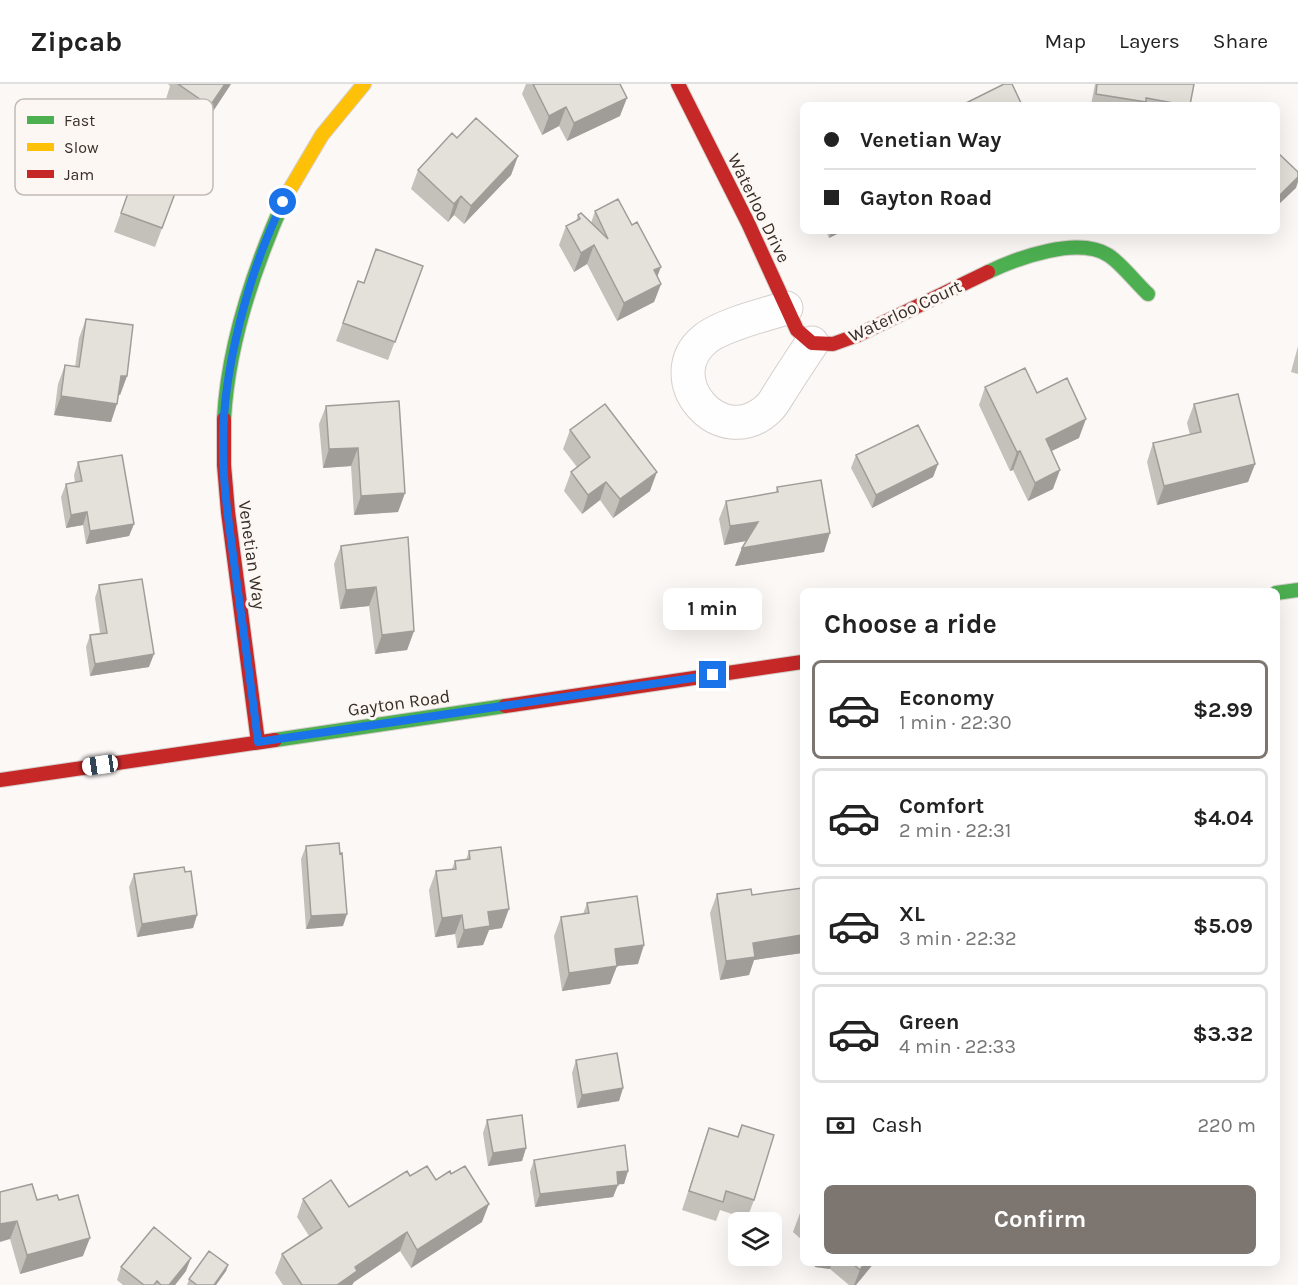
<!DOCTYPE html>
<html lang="en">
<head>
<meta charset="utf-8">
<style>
  body { margin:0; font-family:Karla,sans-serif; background:#f6f6f6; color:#222; height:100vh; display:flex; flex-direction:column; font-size:22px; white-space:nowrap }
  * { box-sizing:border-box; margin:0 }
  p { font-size:20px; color:#767676 }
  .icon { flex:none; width:33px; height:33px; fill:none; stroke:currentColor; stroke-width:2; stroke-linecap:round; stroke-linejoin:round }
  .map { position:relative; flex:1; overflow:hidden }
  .side { position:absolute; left:800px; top:504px; width:480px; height:678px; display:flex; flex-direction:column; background:#fff; border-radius:9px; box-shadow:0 6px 24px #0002 }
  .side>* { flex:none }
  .banner { position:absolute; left:800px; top:18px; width:480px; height:132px; border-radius:9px; box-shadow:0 6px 24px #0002; display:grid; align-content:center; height:132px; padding:0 24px; background:#fff }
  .tools { position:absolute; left:728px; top:1128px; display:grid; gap:12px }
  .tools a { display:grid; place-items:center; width:54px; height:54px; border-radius:9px; background:#fff; box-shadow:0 6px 24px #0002; font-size:30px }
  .end { position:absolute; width:27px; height:27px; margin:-14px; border:8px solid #1a73e8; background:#fff; box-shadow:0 0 0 3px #fff }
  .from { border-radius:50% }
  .bubble { position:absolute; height:42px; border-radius:9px; background:#fff; box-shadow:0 6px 24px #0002; font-size:20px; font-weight:700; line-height:42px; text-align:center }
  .car { position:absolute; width:18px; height:36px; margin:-18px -9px; border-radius:8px; box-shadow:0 0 4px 2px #0007; background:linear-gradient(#fff 24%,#345 0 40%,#fff 0 76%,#345 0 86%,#fff 0) }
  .banner b { display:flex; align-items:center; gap:21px; height:57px; font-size:22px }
  .banner b+b { border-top:2px solid #e0e0e0 }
  .banner i { width:15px; height:15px; background:#222 }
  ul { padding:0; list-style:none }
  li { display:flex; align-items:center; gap:18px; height:99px; margin:0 12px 9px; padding:0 12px; border:3px solid #e0e0e0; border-radius:9px }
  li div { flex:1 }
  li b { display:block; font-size:22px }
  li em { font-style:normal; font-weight:700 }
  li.active { border-color:#7c7570 }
  li>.icon { width:54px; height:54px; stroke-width:1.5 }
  h2 { padding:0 24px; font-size:27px; line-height:72px }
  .pay { display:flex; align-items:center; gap:15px; height:66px; padding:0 24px; font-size:22px }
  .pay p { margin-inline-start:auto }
  .button { display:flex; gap:12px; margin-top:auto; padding:12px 24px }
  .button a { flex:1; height:69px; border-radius:9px; background:#7c7570; color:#fff; font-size:24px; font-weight:700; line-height:69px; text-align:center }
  header { display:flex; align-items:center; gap:36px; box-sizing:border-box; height:84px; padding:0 30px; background:#fff; border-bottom:2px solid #e0e0e0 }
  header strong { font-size:28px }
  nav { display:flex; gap:33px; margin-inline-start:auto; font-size:21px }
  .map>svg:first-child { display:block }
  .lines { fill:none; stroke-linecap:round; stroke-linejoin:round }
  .street-casing { stroke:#d6cfcb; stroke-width:35 }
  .fast-casing { stroke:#d6cfcb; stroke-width:16 }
  .slow-casing { stroke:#d6cfcb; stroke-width:16 }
  .jam-casing { stroke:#d6cfcb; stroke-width:16 }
  .street { stroke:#fefefe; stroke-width:33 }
  .fast { stroke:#4caf50; stroke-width:14 }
  .slow { stroke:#ffc107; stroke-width:14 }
  .jam { stroke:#c62828; stroke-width:14 }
  .wall { fill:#c4c1bb }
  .shaded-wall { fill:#a09d99 }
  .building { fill:#e4e0da; stroke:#a09d99; stroke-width:1.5 }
  .route { stroke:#1a73e8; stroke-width:8 }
  .labels { text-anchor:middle; stroke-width:6; stroke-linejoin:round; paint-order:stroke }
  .street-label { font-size:18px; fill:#382e28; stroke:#fdf7f4 }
  .key { fill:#fdf7f4; stroke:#c2bbb7; stroke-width:1.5 }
  .key-label { font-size:16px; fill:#382e28 }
</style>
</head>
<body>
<header>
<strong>Zipcab</strong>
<nav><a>Map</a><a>Layers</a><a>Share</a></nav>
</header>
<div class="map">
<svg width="1298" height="1201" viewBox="0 0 1298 1201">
  <rect width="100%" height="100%" fill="#fbf8f6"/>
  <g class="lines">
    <g class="street-casing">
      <path id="street" d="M786,224c-22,7 -64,17 -81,31 -48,39 16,115 64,69 5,-5 9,-13 13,-19 10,-16 20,-31 30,-46"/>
    </g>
    <g class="fast-casing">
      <path id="fast" d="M988,188c29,-14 90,-36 120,-17 12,7 29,29 40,39
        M224,335c4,-76 31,-154 62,-223
        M1276,509l22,-3
        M275,656l230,-34"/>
    </g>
    <g class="slow-casing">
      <path id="slow" d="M286,112l36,-61 42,-51"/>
    </g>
    <g class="jam-casing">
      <path id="jam" d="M678,0l70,139 49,107 15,13 21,1 25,-9 130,-63
        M224,335v46l4,47 30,230
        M505,622l297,-44
        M0,696l275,-40"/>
    </g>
    <use href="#street" class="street"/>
    <use href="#fast" class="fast"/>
    <use href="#slow" class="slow"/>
    <use href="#jam" class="jam"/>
  </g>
  <path class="wall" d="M168,0h63l-27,41 -38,-26 4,-13z
    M526,0h94v32l-53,25 -8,-15 -17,9 -20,-41z
    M1095,0h99l-4,21h-99z
    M457,54l61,18 -7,19 -47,49 -10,-9 -6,7 -37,-33 7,-19z
    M144,64l12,5 36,-5 -37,99 -41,-15z
    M595,127l62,66 4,7 -7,18 -37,19 -30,-57 -13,8 -15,-27 7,-19 10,-5 2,-6 13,8z
    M826,147h17l-14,7z
    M423,182l-35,94 -52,-19 22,-60 6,2z
    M86,235l41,57 -7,19h-1l-8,27 -57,-7 4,-31 7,-19 10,2 4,-29z
    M1298,262v28l-7,-2z
    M985,303l52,6 42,45 -28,13 2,38 -25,12 -15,-31 -3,1 -31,-66z
    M1194,320l61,60 -7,18 -91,23 -10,-43 6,-19 37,-8 -3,-12z
    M326,322l79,87 -7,19 -44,3 -3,-49 -28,2 -4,-44z
    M570,346l80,61 -37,27 -13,-18 -18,14 -18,-23 7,-19 6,-5 -14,-18z
    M856,371l82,9 -5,13 -61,31 -21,-40z
    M78,378l56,62 -5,12 -43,8 -3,-19 -17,3 -5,-31 5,-13 9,-1 -1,-8z
    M777,403l47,65 -89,14 7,-18 4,-7 -22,4 -5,-26 7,-18 50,-9z
    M341,462l73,85 -7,19 -32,4 -6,-48 -29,3 -6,-45z
    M99,501l50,82 -59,9 -4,-29 4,-12 10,-2 -5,-35z
    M306,762l37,80 -37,3 -5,-70z
    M469,767l33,77 -13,2 -6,15 -26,3 -2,-14 -20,3 -6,-47 7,-19 16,-2 3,-8 11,-1z
    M185,788l12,43 -4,13 -56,9 -8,-50 5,-13z
    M802,804v65l-48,7 -5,15 -29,5 -10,-67 7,-19 35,1z
    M587,819l51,61 -21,2 -7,18 -48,7 -8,-55 7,-19 22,-3z
    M576,976l47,28 -4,13 -42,7 -5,-35z
    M487,1036l39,28 -4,13 -34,5 -5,-33z
    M742,1041l12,75 -7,19 -27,-9 -4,11 -34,-11 27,-82 28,9z
    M534,1076l94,11 -4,13h-6l-5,13 -78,10 -5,-35z
    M410,1092l26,4 46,42 -71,46 -11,-17 -46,31 -2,3h-69l-8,-12 7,-19 27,-18 -12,-19 6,-18 46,8z
    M0,1108l37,8h22l24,56 -63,18 -10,-35z
    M800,1129l2,3v24l-9,-8z
    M814,1179h60l-18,22h-7l-19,-16 -15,-2z
    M228,1181l-2,6 -10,14h-29l2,-6z
    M121,1183l65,4 -11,14h-52l-6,-5z"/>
  <path class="shaded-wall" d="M225,0h6l-27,41 6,-19z
    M627,14l-7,18 -53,25 7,-18z
    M566,23l-7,19 -17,9 7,-19z
    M518,72l-7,19 -47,49 7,-18z
    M1298,93v5l-2,6 -20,19v-8z
    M461,112l-7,19 -6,7 6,-18z
    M832,147h11l-14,7z
    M594,161l-7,19 -13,8 7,-19z
    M661,183l-7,18v-15z
    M661,200l-7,18 -37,19 7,-18z
    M121,292h6l-7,19 -5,-1z
    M61,312l56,8 -6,18 -57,-7z
    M1086,335l-7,19 -40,19 7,-18z
    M358,364l-7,18 -28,2 6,-19z
    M1020,367l-7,19 -3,1 7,-19z
    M938,380l-5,13 -61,31 4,-13z
    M1255,380l-7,18 -91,23 7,-19z
    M1060,386l-7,19 -25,12 7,-18z
    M657,388l-7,19 -37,27 7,-19z
    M606,398l-6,18 -18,14 6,-19z
    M405,409l-7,19 -44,3 7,-19z
    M87,428l-4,13 -17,3 5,-13z
    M758,438l-7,18 -27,5 6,-19z
    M134,440l-5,12 -43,8 4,-13z
    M830,449l-6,19 -89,14 7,-18z
    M376,503l-7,19 -29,3 6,-19z
    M414,547l-7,19 -32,4 7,-19z
    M154,570l-5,13 -59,9 5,-12z
    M509,825l-7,19 -13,2 -6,15 -26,3 7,-18 24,-18z
    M347,830l-4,12 -37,3 5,-13z
    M197,831l-4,13 -56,9 5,-13z
    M462,831l-7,19 -20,3 7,-19z
    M802,851v18l-48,7 -5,15 -29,5 6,-19 27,-18z
    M644,861l-6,19 -21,2 -7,18 -48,7 7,-18 46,-24z
    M623,1004l-4,13 -42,7 5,-13z
    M526,1064l-4,13 -34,5 5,-13z
    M628,1087l-4,13 -12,1 5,-13z
    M618,1101l-5,12 -78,10 5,-13z
    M489,1120l-7,18 -71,46 6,-18z
    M17,1137l-7,18 -10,3v-18z
    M407,1148l-7,19 -46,31 -2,3h-15l18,-18z
    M90,1154l-7,18 -63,18 7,-19z
    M191,1174l-5,13 -11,14h-6z
    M816,1179h16l-2,6 -15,-2z
    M865,1179h9l-18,22h-2l6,-15z
    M228,1181l-2,6 -10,14h-2z"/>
  <path class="building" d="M178,0h47l-15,22z
    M533,0h87l7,14 -53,25 -8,-16 -17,9z
    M1004,0h8l10,21h-60z
    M1097,0h97l-4,21h-6l-38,-7v4l-50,-8z
    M476,34l42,38 -47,50 -10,-10 -7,8 -36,-34 34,-37 5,5z
    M162,52l30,12 -30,80 -41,-15 23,-65 12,5z
    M1276,67l22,21v5l-22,22z
    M618,115l14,26 5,-3 24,45 -7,3 7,14 -37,19 -30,-58 -13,8 -15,-27 14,-7 -2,-4 3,-2 27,26 -13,-28z
    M376,165l47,17 -28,76 -52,-19 15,-42 6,2z
    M86,235l47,6 -6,51h-6l-4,28 -56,-8 4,-31 14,2z
    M1025,284l12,25 30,-15 19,41 -40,20 14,31 -25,13 -15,-32 -3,1 -32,-65z
    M1238,310l17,70 -91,22 -11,-43 48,-11 -7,-28z
    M399,317l6,92 -44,3 -3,-48 -29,1 -3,-43z
    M605,320l52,68 -37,27 -14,-17 -18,13 -17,-23 19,-15 -20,-27z
    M918,341l20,39 -62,31 -20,-40z
    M122,371l12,69 -44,7 -3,-19 -16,3 -5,-31 16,-3 -4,-19z
    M821,396l9,53 -88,15 16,-26 -28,4 -4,-25 52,-9 -1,-5z
    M408,453l6,94 -32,4 -6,-48 -30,3 -5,-44z
    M142,495l12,75 -59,10 -5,-29 17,-2 -8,-48z
    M339,759l1,11 2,-1 5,61 -36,2 -5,-70z
    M501,763l8,62 -21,3 2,14 -26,4 -2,-15 -20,3 -6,-47 20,-2 -1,-8 15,-2 -1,-8z
    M184,783l1,5 6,-1 6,44 -55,9 -8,-50z
    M802,804v47l-49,8 2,14 -29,4 -9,-67 34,-5 1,6z
    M637,812l7,49 -29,4 2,17 -48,7 -8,-56 28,-4 -2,-10z
    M617,969l6,35 -41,7 -6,-35z
    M522,1031l4,33 -33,5 -6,-33z
    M742,1041l32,10 -20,65 -28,-9 -3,11 -34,-11 20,-63 29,9z
    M625,1061l3,26 -11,1 1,13 -78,9 -6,-34z
    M427,1082l9,14 14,-9 1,3 14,-8 24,38 -72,46 -10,-18 -52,35 2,4 -20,14h-35l-20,-31 40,-26 -19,-29 28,-19 18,27 58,-36 3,5z
    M32,1100l5,16 20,-5 2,5 19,-5 12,43 -63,17 -10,-34 -17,3v-32z
    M154,1143l37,31 -22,27h-8l-4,-4 -3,4h-10l-23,-18z
    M209,1167l19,14 -14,20h-17l-8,-6z
    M852,1179h13l-5,7z"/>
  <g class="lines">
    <path class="route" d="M283,118c-34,69 -61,169 -60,246 0,41 7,82 12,122 8,57 16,115 23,172l455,-67"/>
  </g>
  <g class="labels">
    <g class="street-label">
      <text transform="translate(759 124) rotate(64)" y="6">Waterloo Drive</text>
      <text transform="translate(905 227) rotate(-25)" y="6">Waterloo Court</text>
      <text transform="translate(252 471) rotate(82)" y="6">Venetian Way</text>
      <text transform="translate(399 619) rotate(-8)" y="6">Gayton Road</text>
    </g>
  </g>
  <rect x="15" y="15" width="198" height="96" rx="9" class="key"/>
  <rect x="27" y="32" width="27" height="8" fill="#4caf50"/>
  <rect x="27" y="59" width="27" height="8" fill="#ffc107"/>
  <rect x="27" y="86" width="27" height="8" fill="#c62828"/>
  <g class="key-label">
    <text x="64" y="42">Fast</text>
    <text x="64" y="69">Slow</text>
    <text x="64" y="96">Jam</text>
  </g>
</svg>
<div class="tools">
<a><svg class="icon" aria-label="layers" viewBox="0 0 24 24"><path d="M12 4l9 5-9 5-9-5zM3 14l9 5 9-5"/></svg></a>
</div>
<i class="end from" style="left:283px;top:118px"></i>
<i class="end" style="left:713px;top:591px"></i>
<div class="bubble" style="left:663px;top:504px;width:99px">1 min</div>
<i class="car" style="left:100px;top:681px;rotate:262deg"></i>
<div class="banner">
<b><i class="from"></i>Venetian Way</b>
<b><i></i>Gayton Road</b>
</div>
<section class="side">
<h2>Choose a ride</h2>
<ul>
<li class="active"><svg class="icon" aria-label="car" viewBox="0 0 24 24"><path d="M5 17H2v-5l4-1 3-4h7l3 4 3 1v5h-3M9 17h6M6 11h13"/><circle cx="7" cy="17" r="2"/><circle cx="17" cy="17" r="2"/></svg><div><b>Economy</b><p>1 min · 22:30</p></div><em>$2.99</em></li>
<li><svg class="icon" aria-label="car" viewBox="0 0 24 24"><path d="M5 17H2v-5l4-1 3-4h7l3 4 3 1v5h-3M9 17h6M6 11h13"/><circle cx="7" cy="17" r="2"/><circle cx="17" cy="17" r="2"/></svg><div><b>Comfort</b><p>2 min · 22:31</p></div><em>$4.04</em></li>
<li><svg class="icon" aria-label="car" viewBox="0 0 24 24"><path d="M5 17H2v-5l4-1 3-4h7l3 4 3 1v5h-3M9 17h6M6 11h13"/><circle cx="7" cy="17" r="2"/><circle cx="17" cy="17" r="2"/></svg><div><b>XL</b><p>3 min · 22:32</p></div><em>$5.09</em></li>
<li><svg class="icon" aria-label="car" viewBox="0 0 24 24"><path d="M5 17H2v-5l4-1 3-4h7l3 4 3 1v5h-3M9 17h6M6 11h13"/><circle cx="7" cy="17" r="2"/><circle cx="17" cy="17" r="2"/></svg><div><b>Green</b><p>4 min · 22:33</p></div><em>$3.32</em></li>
</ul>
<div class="pay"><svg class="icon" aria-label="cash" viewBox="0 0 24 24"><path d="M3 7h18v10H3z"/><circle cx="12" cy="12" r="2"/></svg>Cash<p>220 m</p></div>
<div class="button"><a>Confirm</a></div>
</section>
</div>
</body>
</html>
